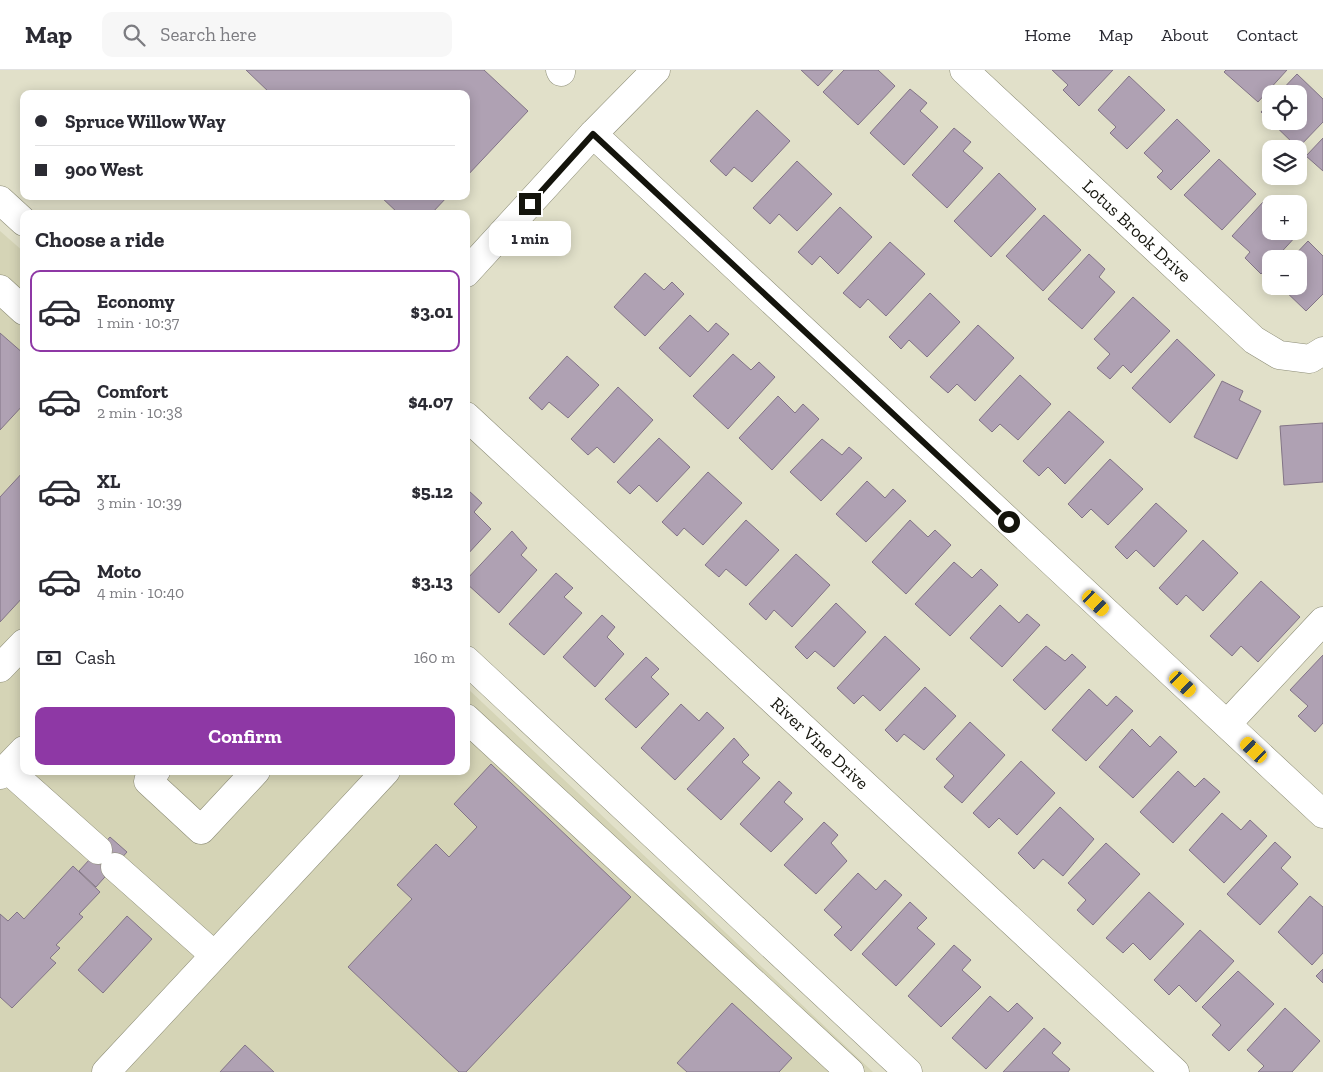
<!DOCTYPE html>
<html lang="en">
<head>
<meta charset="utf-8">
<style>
  body { margin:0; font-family:"Zilla Slab",serif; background:#f7f7f7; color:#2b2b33; height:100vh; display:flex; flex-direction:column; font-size:19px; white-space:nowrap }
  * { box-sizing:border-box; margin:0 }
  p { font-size:16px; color:#7c7c81 }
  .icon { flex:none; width:28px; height:28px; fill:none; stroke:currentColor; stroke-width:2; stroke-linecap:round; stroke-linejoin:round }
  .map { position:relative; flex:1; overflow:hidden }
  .side { position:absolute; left:20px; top:140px; width:450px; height:565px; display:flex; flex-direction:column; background:#fff; border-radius:10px; box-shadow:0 2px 12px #0003 }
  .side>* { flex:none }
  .guide { position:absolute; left:20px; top:20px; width:450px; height:110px; border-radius:10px; box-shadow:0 2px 12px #0003; display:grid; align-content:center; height:110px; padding:0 15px; background:#fff }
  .tools { position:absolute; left:1262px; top:15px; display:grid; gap:10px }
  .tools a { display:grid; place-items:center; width:45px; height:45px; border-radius:10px; background:#fff; box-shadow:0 2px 12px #0003; font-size:25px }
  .end { position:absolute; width:22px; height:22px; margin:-11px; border:6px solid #14140c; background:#fff; box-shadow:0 0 0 2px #fff }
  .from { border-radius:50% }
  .bubble { position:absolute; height:35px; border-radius:10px; background:#fff; box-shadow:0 2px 12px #0003; font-size:16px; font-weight:700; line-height:35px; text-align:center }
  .car { position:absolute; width:15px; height:30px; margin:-15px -8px; border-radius:6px; box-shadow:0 0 4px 1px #0007; background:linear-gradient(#f5c518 24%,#345 0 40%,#f5c518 0 76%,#345 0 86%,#f5c518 0) }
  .guide b { display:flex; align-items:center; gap:18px; height:48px; font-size:19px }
  .guide b+b { border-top:1px solid #e1e1e2 }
  .guide i { width:12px; height:12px; background:#2b2b33 }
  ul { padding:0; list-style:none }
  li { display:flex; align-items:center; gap:15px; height:82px; margin:0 10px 8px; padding:0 5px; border:2px solid transparent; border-radius:10px }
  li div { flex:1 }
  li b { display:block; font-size:19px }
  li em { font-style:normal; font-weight:700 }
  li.on { border-color:#8e38a5 }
  li>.icon { width:45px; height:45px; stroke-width:1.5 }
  h2 { padding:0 15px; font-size:22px; line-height:60px }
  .pay { display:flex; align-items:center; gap:12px; height:55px; padding:0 15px; font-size:19px }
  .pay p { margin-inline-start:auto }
  .cta { display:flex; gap:10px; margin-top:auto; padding:10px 15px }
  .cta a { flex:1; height:58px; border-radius:10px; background:#8e38a5; color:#fff; font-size:20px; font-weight:700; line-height:58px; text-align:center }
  header { display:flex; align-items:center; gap:30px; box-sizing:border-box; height:70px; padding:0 25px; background:#fff; border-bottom:1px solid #e1e1e2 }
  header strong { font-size:24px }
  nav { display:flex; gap:28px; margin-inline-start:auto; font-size:18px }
  .search { width:350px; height:45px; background:#f7f7f7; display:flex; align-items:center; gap:12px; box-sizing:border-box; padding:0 18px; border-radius:10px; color:#7c7c81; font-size:19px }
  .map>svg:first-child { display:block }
  .built { fill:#d5d4b6 }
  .building { fill:#afa1b3; stroke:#827486 }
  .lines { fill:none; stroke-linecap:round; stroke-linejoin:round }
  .minor-casing { stroke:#8c8c76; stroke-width:29 }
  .minor { stroke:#fff; stroke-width:28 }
  .route { stroke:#14140c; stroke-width:6 }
  .labels { text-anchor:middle; stroke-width:4; stroke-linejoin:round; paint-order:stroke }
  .street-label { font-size:18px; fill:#14140c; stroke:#e1e0c9 }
</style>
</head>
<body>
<header>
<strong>Map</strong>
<div class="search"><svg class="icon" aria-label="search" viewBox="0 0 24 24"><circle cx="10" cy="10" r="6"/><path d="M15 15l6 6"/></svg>Search here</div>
<nav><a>Home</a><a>Map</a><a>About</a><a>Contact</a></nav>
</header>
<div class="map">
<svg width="1323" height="1002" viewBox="0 0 1323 1002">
  <rect width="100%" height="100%" fill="#e1e0c9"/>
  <path class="built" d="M0,161l24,21v519h442v-84l407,385h-873z"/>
  <path class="building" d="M246,0h238l44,41 -62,66v-83h-195z
    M801,0h32l-15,16z
    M844,0h34l17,16 -37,39 -35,-33z
    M1052,0h61l-34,36 -16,-16 5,-5z
    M1226,0h61l-29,32 -34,-30z
    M1297,4l26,25v23l-25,26 -37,-36 10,-11v20h28v-27h-21z
    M1129,6l36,34 -38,39 -17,-16 6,-6 -18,-17z
    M910,19l17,14 -7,8 18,16 -34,38 -34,-32z
    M757,40l33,31 -38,41 -18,-15 -8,9 -16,-15z
    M1177,49l33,32 -39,39 -14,-13 6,-6 -19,-18z
    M954,58l17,14 -8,9 20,17 -36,40 -35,-33z
    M1323,68v33l-17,-15z
    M1219,89l37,35 -34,36 -38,-35z
    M797,91l35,33 -35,37 -18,-17 -9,10 -17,-16z
    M999,103l37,36 -45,48 -37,-36z
    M380,126h68l-17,18h-32z
    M1263,132l8,7v22h24l3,3 -23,25h-4v4l-10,11 -16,-16 5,-6 -18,-16z
    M840,137l32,30 -34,37 -18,-18 -8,9 -14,-13z
    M1044,145l37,35 -38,41 -37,-35z
    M1308,171l15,15v38l-17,17 -26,-25h19v-27h-8z
    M890,172l35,32 -39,42 -18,-17 -8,9 -17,-15z
    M1089,184l16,15 -6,8 16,15 -33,37 -34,-30z
    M645,203l19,17 8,-8 12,12 -39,42 -31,-29z
    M930,223l30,29 -33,35 -18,-17 -8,9 -12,-12z
    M1133,227l37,34 -39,42 -8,-8 -13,14 -13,-11 13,-14 -16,-15z
    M690,245l18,17 8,-9 13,11 -39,43 -31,-29z
    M978,255l36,33 -39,43 -18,-17 -9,9 -18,-16z
    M0,263l24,21v50l-24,26z
    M1177,269l38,36 -45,48 -38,-35z
    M733,284l18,16 8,-8 16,15 -47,52 -35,-33z
    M567,286l32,29 -31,33 -19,-16 -7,8 -13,-12z
    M1020,305l31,29 -33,36 -18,-16 -8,8 -13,-12z
    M1222,311l21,10 -4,9 22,11 -24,48 -43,-22z
    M618,317l35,33 -39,43 -17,-16 -9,8 -17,-16z
    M778,326l17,17 8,-9 16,15 -47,51 -33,-32z
    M1069,341l35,31 -39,42 -17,-17 -9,9 -16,-15z
    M1323,353v59l-39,3 -4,-59z
    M659,368l31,29 -33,35 -18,-17 -9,9 -13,-12z
    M822,369l20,16 7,-8 13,11 -41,43 -31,-29z
    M1110,389l33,30 -35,36 -17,-16 -9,9 -14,-14z
    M24,401v125l-24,26v-125z
    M708,402l34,31 -39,42 -19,-17 -7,8 -15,-14z
    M867,411l18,17 8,-9 13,12 -40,41 -30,-28z
    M468,420l14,13 -8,9 17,17 -25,27z
    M1156,433l31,28 -33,36 -18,-17 -9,9 -12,-12z
    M746,450l33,30 -33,36 -20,-17 -7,8 -14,-12z
    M910,450l18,17 7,-7 16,15 -45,49 -34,-32z
    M512,461l15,17 -6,7 16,15 -38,43 -33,-30v-3z
    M1203,470l35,33 -35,38 -17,-16 -9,10 -18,-17z
    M796,484l34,31 -38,42 -18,-17 -8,10 -17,-16z
    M954,492l18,16 9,-9 17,16 -48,51 -35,-32z
    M556,503l17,15 -9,9 18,16 -38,42 -35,-31z
    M1261,511l39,36 -42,45 -17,-16 -9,10 -22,-20z
    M836,533l30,29 -32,35 -19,-16 -8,8 -12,-12z
    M1000,535l19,18 8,-9 13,11 -38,42 -32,-29z
    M602,545l13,12 -8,10 17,17 -29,33 -32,-30z
    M885,566l35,33 -40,42 -17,-16 -9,9 -17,-16z
    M1046,576l19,15 7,-7 14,13 -41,43 -32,-30z
    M1323,585v68l-8,9 -17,-16 10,-10 -18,-16z
    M646,587l13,12 -8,8 18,17 -33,34 -31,-29z
    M925,617l31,29 -32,34 -20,-16 -7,8 -12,-12z
    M1089,619l18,17 9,-10 17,15 -47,50 -34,-31z
    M681,634l18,17 8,-9 17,16 -49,52 -34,-32z
    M970,652l35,33 -43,48 -18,-16 10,-11 -18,-17z
    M1132,659l18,18 10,-11 17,16 -44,46 -34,-31z
    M734,668l15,17 -7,7 18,16 -39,42 -34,-31z
    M1021,691l34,32 -38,42 -18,-17 -10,10 -16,-15z
    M491,694l140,133 -165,175h-7l-111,-105 64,-68 -15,-14 39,-41 13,13 28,-30 -23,-23z
    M1178,701l17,16 9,-9 16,14 -47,51 -33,-31z
    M779,711l13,12 -8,9 19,17 -32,33 -31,-28z
    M1060,737l34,32 -31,37 -20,-17 -9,10 -16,-16z
    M1222,743l19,17 9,-10 17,16 -43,47 -35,-33z
    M824,752l14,13 -7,8 16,18 -31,33 -32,-29z
    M110,767l17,15 -31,35 -17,-16z
    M1275,772l16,15 -10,11 17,16 -38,41 -33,-31z
    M1106,773l34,31 -47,51 -16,-15 9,-10 -18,-17z
    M73,796l27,26 -21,22 4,3 -27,28 4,3 -10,10 6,5 -44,45 -12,-11v-83l8,7 9,-9 7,7z
    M858,803l18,17 9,-10 17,15 -51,56 -17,-16 8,-8 -18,-17z
    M1149,822l35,32 -34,36 -17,-17 -10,10 -17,-15z
    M1310,826l13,11v46l-11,12 -34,-33z
    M910,832l17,16 -10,10 18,16 -39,42 -34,-32z
    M127,846l25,23 -49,54 -25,-23z
    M1200,860l34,31 -38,41 -17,-17 -10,10 -15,-15z
    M954,875l17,15 -9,10 19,17 -40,40 -33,-31z
    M1323,899v14l-7,-7z
    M1238,901l36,33 -45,47 -17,-16 9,-10 -19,-18z
    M990,926l18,16 9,-9 16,15 -47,51 -34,-31z
    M732,933l60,55 -13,14h-92l-10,-9z
    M1285,938l35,33 -28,31h-34l6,-6 -17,-16z
    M1044,958l17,15 -9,10 18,16 -2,3h-65z
    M245,975l29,27h-54z"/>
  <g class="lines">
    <g class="minor-casing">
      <g id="minor">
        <path d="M560,0l1,2"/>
        <path id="s1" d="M964,0l290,270 25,15 31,4 13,-8"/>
        <path d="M593,64l730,680"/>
        <path d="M0,130l24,22"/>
        <path d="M466,203l127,-139 63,-64"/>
        <path d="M0,219l24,22"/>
        <path id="s2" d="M466,346l709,656"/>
        <path d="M466,590l442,412"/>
        <path d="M0,598l24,-25"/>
        <path d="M466,648l384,354"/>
        <path d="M1227,654l96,-103"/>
        <path d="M6,698l92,82"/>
        <path d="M156,701l-8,10 53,49 55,-59"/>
        <path d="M0,705l24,-25"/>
        <path d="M115,797l99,88"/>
        <path d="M106,1002l280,-301"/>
      </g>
    </g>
    <use href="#minor" class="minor"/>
  </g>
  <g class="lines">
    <path class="route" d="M530,134l63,-70 416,388"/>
  </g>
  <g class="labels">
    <g class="street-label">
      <text dy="6" stroke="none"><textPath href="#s1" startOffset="236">Lotus Brook Drive</textPath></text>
      <text dy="6" stroke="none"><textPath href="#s2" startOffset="482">River Vine Drive</textPath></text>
    </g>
  </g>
</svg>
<div class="tools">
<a><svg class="icon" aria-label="locate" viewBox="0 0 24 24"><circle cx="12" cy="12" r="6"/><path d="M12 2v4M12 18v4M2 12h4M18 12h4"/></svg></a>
<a><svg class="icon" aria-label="layers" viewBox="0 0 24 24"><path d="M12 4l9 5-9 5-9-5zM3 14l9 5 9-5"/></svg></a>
<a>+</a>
<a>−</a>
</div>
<i class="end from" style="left:1009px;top:452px"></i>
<i class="end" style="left:530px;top:134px"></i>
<div class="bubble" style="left:489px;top:151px;width:82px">1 min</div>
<i class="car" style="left:1096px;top:533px;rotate:133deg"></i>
<i class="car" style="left:1183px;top:614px;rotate:133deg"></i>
<i class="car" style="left:1254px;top:680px;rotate:313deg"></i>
<div class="guide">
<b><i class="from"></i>Spruce Willow Way</b>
<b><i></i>900 West</b>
</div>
<section class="side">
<h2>Choose a ride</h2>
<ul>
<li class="on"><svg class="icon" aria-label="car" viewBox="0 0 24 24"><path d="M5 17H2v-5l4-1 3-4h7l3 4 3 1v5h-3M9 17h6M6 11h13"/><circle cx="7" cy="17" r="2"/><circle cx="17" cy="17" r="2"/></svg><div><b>Economy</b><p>1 min · 10:37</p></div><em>$3.01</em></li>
<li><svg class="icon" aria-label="car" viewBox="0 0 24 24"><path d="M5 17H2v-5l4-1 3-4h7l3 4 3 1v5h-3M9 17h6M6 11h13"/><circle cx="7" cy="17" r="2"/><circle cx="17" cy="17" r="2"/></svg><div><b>Comfort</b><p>2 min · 10:38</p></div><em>$4.07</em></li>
<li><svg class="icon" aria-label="car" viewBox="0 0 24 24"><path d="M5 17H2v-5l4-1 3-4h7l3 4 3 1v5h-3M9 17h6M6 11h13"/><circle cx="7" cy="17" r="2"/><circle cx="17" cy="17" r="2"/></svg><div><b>XL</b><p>3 min · 10:39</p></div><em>$5.12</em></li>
<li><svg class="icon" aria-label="car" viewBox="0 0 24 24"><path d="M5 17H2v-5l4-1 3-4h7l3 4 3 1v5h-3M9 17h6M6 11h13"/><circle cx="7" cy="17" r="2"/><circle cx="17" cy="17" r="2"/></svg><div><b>Moto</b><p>4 min · 10:40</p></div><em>$3.13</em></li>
</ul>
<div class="pay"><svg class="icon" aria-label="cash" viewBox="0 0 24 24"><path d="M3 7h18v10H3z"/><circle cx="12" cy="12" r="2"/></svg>Cash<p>160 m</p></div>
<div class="cta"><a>Confirm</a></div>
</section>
</div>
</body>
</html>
